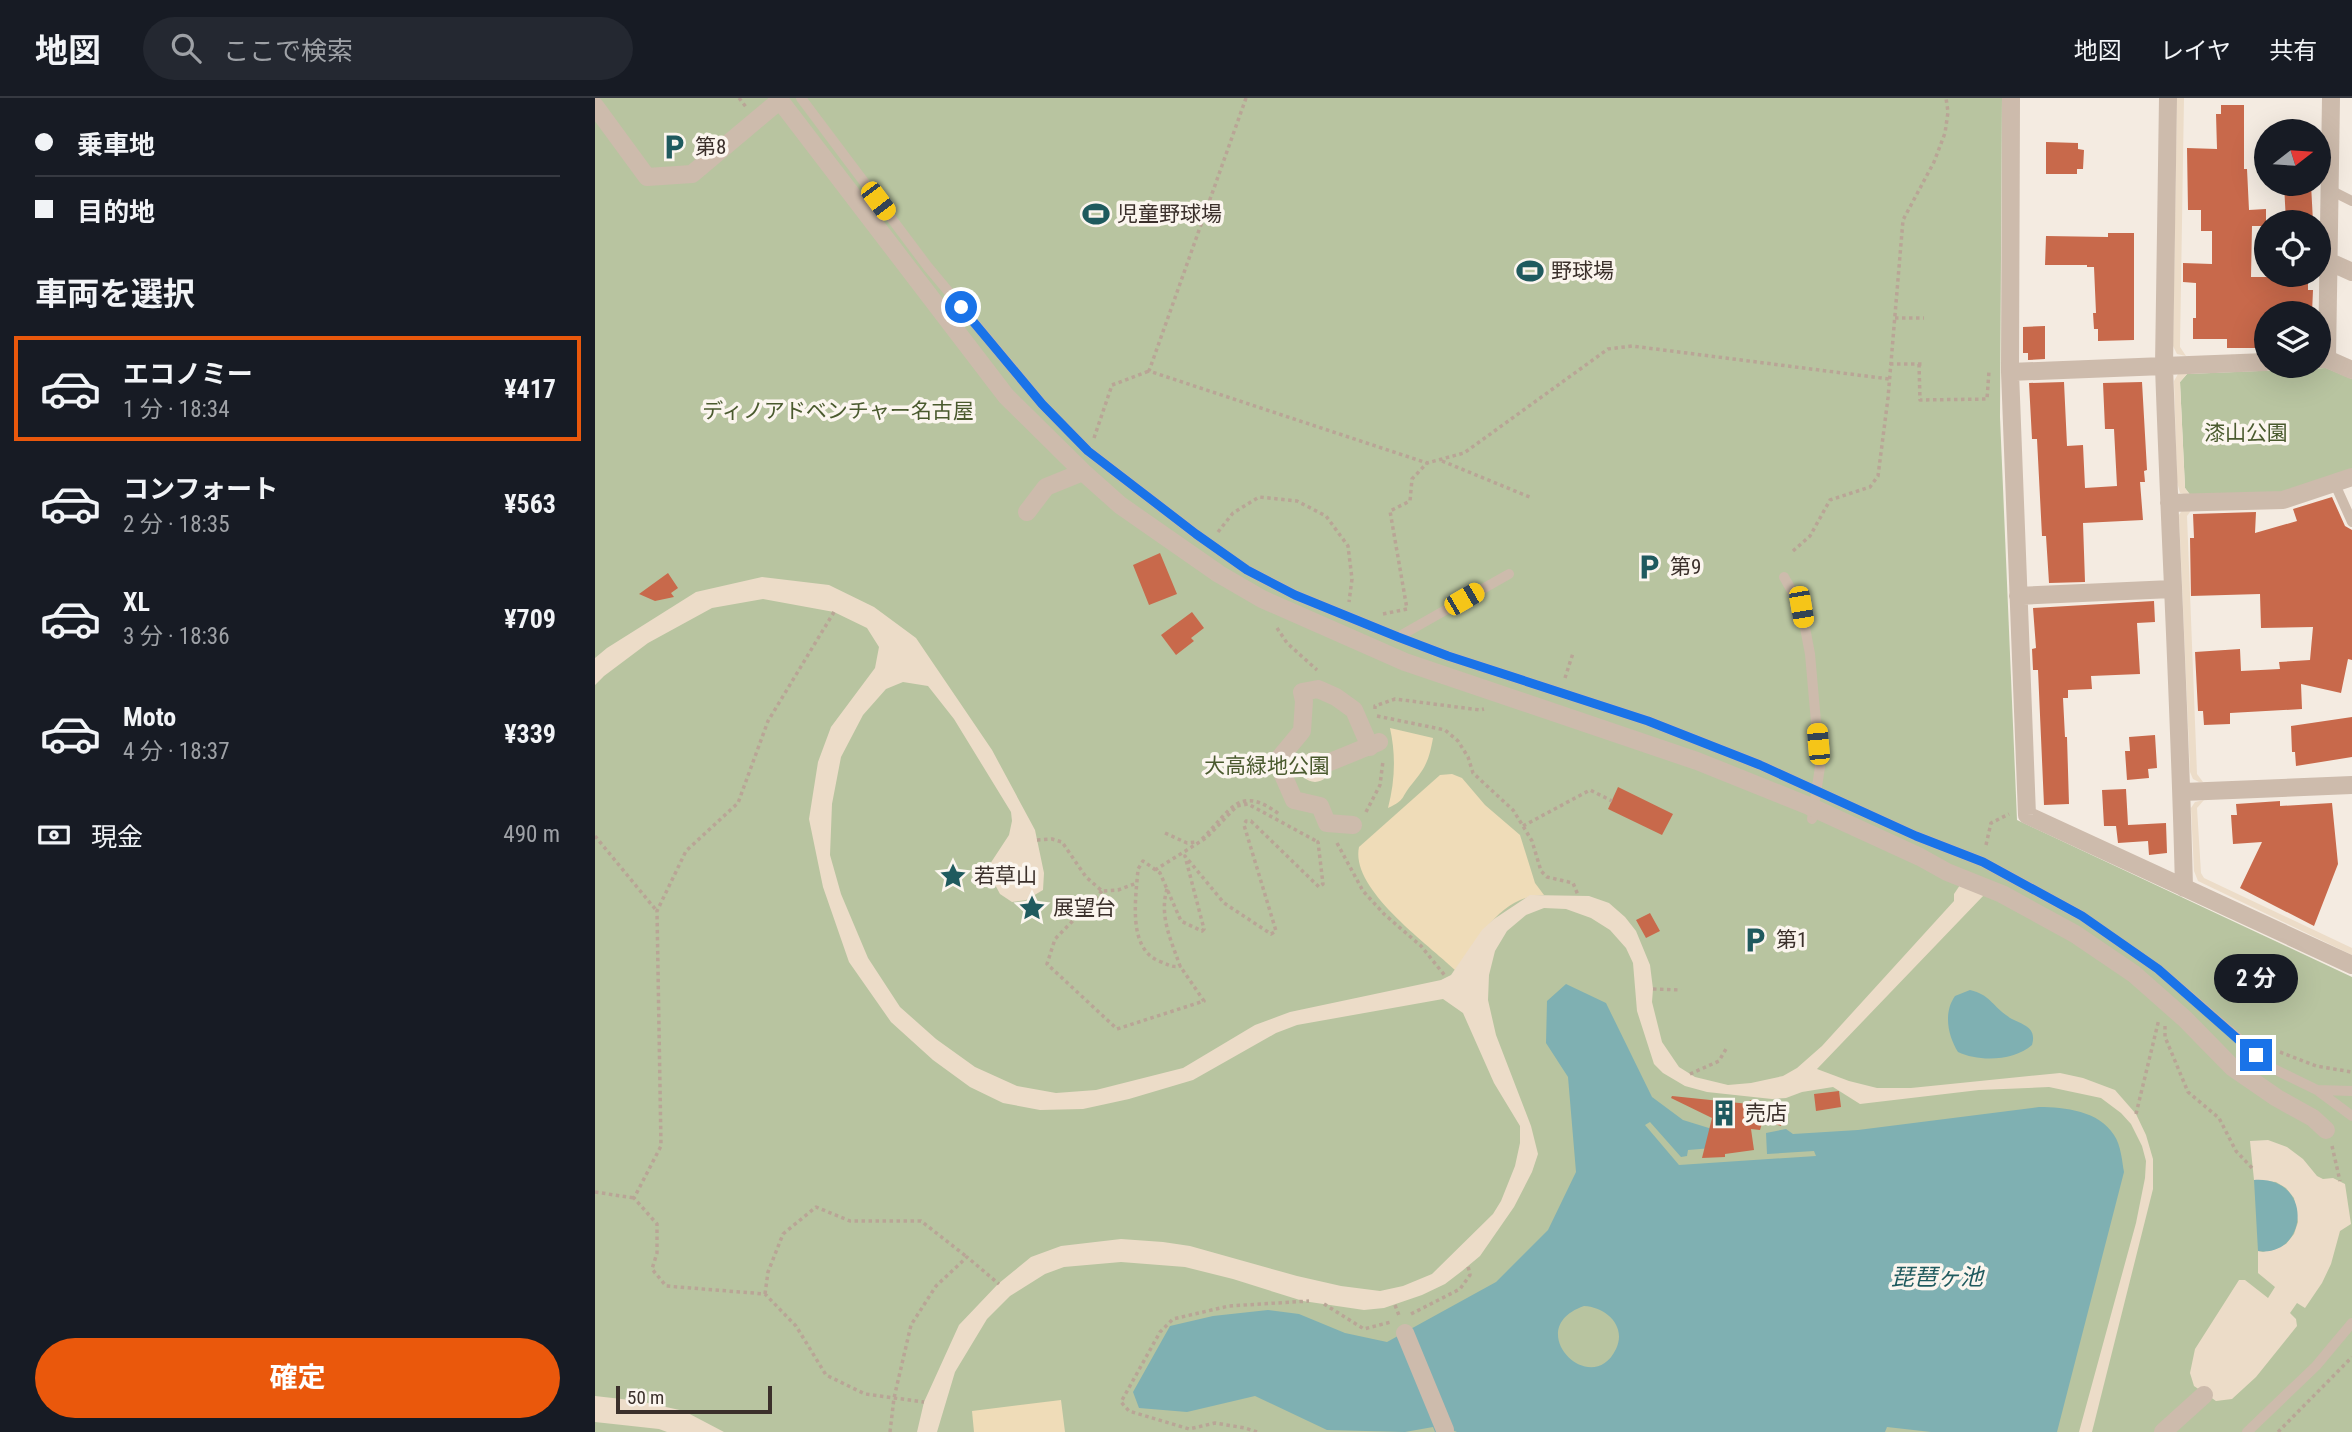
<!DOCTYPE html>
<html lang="ja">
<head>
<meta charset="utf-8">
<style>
  body { margin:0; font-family:"Roboto Condensed","Noto Sans JP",sans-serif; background:#242831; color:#f1f3f6; height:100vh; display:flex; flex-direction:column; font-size:26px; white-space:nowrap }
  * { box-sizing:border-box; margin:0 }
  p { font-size:23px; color:#9ea1a6 }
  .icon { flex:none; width:38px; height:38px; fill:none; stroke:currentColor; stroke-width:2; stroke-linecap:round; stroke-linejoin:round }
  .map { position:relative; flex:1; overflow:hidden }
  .drawer { display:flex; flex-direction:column; background:#171b24; width:595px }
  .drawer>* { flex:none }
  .banner { display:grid; align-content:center; height:154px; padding:0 35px; background:#171b24 }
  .needle { width:46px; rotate:73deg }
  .fabs { position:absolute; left:1659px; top:21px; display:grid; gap:14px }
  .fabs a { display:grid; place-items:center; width:77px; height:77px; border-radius:50%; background:#171b24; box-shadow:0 7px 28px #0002; font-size:35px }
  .scale { position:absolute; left:21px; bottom:18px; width:156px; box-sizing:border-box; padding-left:7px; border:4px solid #3b302b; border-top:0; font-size:19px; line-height:24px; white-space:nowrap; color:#3b302b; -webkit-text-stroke:5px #fbf5ee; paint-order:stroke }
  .end { position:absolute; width:32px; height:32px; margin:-16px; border:9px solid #1a73e8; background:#fff; box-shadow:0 0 0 4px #fff }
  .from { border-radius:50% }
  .bubble { position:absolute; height:49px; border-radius:24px; background:#171b24; box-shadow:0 7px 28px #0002; font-size:23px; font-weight:700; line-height:49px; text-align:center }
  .car { position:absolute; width:21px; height:42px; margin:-21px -10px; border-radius:9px; box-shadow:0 0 5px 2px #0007; background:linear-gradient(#f5c518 24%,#345 0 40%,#f5c518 0 76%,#345 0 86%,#f5c518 0) }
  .banner b { display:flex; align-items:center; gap:24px; height:66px; font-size:26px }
  .banner b+b { border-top:2px solid #363941 }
  .banner i { width:18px; height:18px; background:#f1f3f6 }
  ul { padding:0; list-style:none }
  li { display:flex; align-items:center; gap:21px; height:105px; margin:0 14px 10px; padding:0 21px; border:4px solid transparent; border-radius:0px }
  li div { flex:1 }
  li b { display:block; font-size:26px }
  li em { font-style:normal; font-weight:700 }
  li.active { border-color:#ea580c }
  li>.icon { width:63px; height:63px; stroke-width:1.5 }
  h2 { padding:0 35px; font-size:32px; line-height:84px }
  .pay { display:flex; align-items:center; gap:18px; height:77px; padding:0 35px; font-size:26px }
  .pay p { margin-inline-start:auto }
  .cta { display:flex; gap:14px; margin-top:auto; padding:14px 35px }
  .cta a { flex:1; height:80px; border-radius:42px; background:#ea580c; color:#fff; font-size:28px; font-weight:700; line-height:80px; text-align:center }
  header { display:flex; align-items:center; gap:42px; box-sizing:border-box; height:98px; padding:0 35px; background:#171b24; border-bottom:2px solid #363941 }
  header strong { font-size:33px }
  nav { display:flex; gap:38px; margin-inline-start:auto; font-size:24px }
  .search { width:490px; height:63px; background:#242831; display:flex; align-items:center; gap:18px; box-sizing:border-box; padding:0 24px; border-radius:38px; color:#9ea1a6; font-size:26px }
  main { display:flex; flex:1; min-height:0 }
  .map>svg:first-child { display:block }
  .green { fill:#b8c4a0 }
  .sand { fill:#efdcb8 }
  .plaza { fill:#ecdcc8 }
  .water { fill:#7fb0b2; fill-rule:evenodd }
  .building { fill:#c8694b }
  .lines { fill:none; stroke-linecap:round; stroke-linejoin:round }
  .path { stroke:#b9a596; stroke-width:3.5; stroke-dasharray:3.5 3.5; stroke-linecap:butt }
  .service { stroke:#cdbbac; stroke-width:10 }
  .pedestrian { stroke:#cdbbac; stroke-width:18 }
  .minor { stroke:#cdbbac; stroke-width:18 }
  .route { stroke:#1a73e8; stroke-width:9 }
  .labels { text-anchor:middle; stroke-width:7; stroke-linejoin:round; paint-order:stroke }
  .poi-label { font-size:21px; fill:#3b302b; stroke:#fbf5ee; text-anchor:start }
  .park-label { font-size:21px; fill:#4a5a2e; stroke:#fbf5ee }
  .water-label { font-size:23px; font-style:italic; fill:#1f5a5e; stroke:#fbf5ee }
</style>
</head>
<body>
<header>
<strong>地図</strong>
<div class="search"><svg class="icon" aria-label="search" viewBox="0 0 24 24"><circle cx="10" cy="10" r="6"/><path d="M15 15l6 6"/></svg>ここで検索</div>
<nav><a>地図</a><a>レイヤ</a><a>共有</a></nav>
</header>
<main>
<section class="drawer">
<div class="banner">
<b><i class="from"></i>乗車地</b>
<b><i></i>目的地</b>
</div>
<h2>車両を選択</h2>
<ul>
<li class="active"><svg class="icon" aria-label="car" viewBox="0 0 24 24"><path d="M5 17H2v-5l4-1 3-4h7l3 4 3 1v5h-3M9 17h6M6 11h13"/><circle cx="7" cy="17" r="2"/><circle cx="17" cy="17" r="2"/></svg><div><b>エコノミー</b><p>1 分 · 18:34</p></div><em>¥417</em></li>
<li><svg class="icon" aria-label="car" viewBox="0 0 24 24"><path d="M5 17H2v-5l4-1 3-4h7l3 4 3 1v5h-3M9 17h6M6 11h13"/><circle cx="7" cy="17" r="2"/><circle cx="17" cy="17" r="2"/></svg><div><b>コンフォート</b><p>2 分 · 18:35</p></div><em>¥563</em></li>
<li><svg class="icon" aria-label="car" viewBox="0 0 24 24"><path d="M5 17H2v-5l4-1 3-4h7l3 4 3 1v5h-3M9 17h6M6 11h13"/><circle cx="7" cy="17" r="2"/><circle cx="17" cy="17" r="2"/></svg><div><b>XL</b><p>3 分 · 18:36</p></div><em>¥709</em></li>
<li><svg class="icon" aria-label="car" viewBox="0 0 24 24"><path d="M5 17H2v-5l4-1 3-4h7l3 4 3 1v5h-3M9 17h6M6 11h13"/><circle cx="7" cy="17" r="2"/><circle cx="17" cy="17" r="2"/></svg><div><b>Moto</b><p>4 分 · 18:37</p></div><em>¥339</em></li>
</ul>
<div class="pay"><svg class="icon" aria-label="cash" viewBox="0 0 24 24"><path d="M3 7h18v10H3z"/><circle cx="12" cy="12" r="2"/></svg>現金<p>490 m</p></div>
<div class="cta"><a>確定</a></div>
</section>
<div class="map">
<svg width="1757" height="1334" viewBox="0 0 1757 1334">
  <rect width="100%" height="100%" fill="#f4ebe1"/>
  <path class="green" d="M0,0h1407l-2,319 17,403 335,157v455h-1757z
    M1731,270l26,11v93l-71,22 -90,2 -6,-8 -5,-106 7,-8z"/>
  <path class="sand" d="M795,630l43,10c-4,22 -7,29 -21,46 -12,14 -5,15 -24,24 7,-27 8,-53 2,-80z
    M857,676l10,4 23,27 35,30 15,48 9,12c-44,0 -65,45 -89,75 -28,-27 -105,-81 -96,-123l81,-72z
    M466,1302l4,32h-91l-2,-21z"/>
  <path class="plaza" d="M1582,0h7l-4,249 6,9 -9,-2 -4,-8z
    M1583,276h9l-7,8 5,106 6,8 -11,-3 -3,-11 -3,-101z
    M1598,410l-6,8 10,258 6,8h-4l-6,-3 -3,-7 -11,-257 4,-6z
    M167,479l67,8 45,22 42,31 76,112 43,80 9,43 -1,17 -17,10 -14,2 -12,-8 -8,-15 -2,-15 19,-29 3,-14 -1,-9 -57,-93 -26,-33 -25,-4 -17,7 -23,26 -22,42 -9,47 -2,51 11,39 27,64 32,49 36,32 39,28 42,19 39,7 40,-3 87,-22 72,-43 35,-13 151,-32 10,-5 31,-45 12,-11 36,-24 59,1 20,7 16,14 11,14 14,34 3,24 -1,13 10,40 17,25 16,10 33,8 23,-2 32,-7 14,-8 25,-22 132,-145v-7l6,-9 24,10 -167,174 32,12 28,7h34l149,-15 23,5 32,12 21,24 10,21 7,24v30l-61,243h-13l57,-209 9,-45 1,-17 -4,-15 -11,-22 -10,-11 -20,-15 -52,-11 -70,3 -119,14 -27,-17 -31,5 -16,6 -14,1 -65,-7 -22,-6 -22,-13 -9,-9 -17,-53 -4,-48 -7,-15 -16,-18 -19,-12 -25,-9 -22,-1 -18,7 -19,16 -12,20 -6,24 -1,25 8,35 35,91 7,28 -6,18 -18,35 -34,49 -18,15 -17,13 -23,11 -38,13 -20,2 -61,-9 -70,-22 -48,-12 -64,-5 -57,5 -19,7 -35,22 -23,23 -32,53 -18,60h-20l7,-30 35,-77 39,-41 33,-27 30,-11 60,-7 42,3 27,4 107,30 44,10 39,5 23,-5 29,-12 61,-60 8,-13 14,-35 5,-23v-17l-26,-43 -31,-70 -20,-14 -146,26 -21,8 -83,47 -64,19 -46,10 -43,1 -37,-7 -33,-16 -37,-27 -42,-38 -42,-60 -26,-75 -14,-68 9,-57 13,-35 44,-59 4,-21 -12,-19 -33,-16 -71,-13 -51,9 -64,35 -44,33 -9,9v-27l12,-10 89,-56z
    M705 669a15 15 0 1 1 30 0a15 15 0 1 1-30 0Z
    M1609,702l-7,8 4,65 3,5 148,70v7l-154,-74 -4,-10 -3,-63 4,-6z
    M1673,1042l19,7 16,12 14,17 6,3 10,-1 12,6 6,40 -11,7 -9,33 -9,19 -17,25 -8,-5 -7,10 6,6 1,7 -41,51 -24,22 -16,2 -22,-15 -4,-13 5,-24 44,-69h6l23,18 7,-11 -17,-14v-22l5,1 23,-8 8,-10 4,-12 -4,-24 -8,-10 -10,-6 -22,-2 -4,-39z
    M0,1298l44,5 45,10 40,21h-57l-8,-3 -64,-7z"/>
  <path class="water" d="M971,886l40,19 46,94 31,23 42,13 -1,14 -36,3 -1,6 -6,1 -31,-35 -5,3 34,40 137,-9 -2,-5 -47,3 -1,-21 20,-4 7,5 65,-4 181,-23c26,0 60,4 75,28 7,10 8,26 10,37l-67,260h-126l-44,-5 -2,5h-428l-7,-3 -15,3 -2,-5 -28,5 -78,-2 -72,-34 -68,16 -48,-4 -6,-16 37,-66 43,-10 55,-6 31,4 46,19 42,9 109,-60 52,-52 28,-58 -8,-95 -22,-34 1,-42zM989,1208c22,1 43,20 32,43 -25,52 -96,-21 -32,-43z
    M1375,892c20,5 21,14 36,25 12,10 32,9 26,30 -18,16 -53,17 -74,7 -10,-16 -15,-39 -3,-56z
    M1659,1082c61,-4 54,78 4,71z"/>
  <path class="building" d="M1626,7h23v64h3l2,41 17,-1v17h-14l-1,51h57v13h5l-1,23h-46v35h-39v-9h-34v-21h3v-35l-13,-1v-19l29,1v-33h-11v-21h-13l-1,-62 30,1 -1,-35h5z
    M1451,44l32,1v6l6,1 -1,19h-6v5h-31z
    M1689,86h27l2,38h-27z
    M1513,135h26v107l-36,1v-12h-4l-1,-16h3l-2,-46h-7v-2h-42l1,-29 62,1z
    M1450,228v33l-17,1v-7h-5v-26z
    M1469,284l3,64 16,-1 2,43 32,-2 -3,-57h-9l-2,-46 39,-1 5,88 -3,1 1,11h-5l3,38 -60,3 2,59 -36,1 -3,-47h-4l-5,-97h-5l-3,-56z
    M1737,399l13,29 7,4v130l-4,-1 -7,34 -40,-9 1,25 -72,4v11l-26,1 -1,-14h-5l-3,-59 45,-3 1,22 39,-2 -1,-7 31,-2 3,-33 -52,1 -1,-34 -69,2 -1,-58h4l-1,-24 63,-2 -1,21 42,-12 -4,-12z
    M565,455l17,41 -28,11 -16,-40z
    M73,475l10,15 -7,5 3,4 -19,4 -16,-7z
    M1559,503l1,21 -18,1 3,51 -49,2 1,13 -24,1v8h-5l2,39h2l2,67 -25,1 -6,-135h-5l-1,-21 4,-1 -3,-40z
    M597,514l12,16 -13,10 3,3 -18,14 -15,-20z
    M1757,619v40l-56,9 -1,-14h-3l-1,-26z
    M1560,637l2,33 -9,1 1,9 -22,2 -2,-29h5l-1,-14z
    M1023,689l55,27 -11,21 -54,-26z
    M1531,691l2,36 38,-2 1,30 -18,2 -1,-14 -30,2 -2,-17h6h-18l-2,-36z
    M1685,703v5l52,-3 6,61 -24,62 -74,-38 22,-46 -29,2 -2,-29h6l-1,-11z
    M1055,815l10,18 -14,7 -10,-18z
    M1244,993l2,16 -25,4 -2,-17z
    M1077,998l77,8 1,-4 4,2 1,-2 31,8 -5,18 -18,-6 -3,10 -9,-1 3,21 -29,4v3l-23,1 10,-40 -41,-20z"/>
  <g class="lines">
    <path class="path" d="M144,0l7,9
      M651,0l-97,273 278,92 37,-10 144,-104 24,-3 257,33
      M1300,220h29
      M1295,266h33
      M1324,266l1,36 67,-1 2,-28
      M499,340l18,-53 37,-14
      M847,363l90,37
      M623,434l15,-19 26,-16 38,4 29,15 22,30 4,33 -3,23
      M1198,453l17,-15 20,-36 40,-13 8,-11 10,-78 15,-178 31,-58 11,-29 3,-21 -2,-14
      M239,514l-66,109 -30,82 -52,48 -29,60 4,235 -27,52 23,26v29l-5,16 14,17 99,8 31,32 30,49 39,19 59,8
      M788,516l24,-5 -17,-98 20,-10 2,-22 15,-16
      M682,530l10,15 30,27
      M970,580l8,-25
      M780,611v-3l20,-7 85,11 4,-1
      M782,618l68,14 13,11 10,16 5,16 40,37 10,16 9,15 9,30 6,6 26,6 5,12
      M771,714l14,-27 3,-24
      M928,728l67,-36 22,11
      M570,735l22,10 9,-1
      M0,738l61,74
      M607,741c29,-29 37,-55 77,-25
      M442,742l15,-1 10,3 24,35 16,14 16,-1 19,-7
      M742,745l26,48 21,23 37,32 25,31
      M1391,747l5,-22 18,-9
      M560,772l51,-32 31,-32 11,-2 70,38
      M572,791c-8,27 4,51 13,77 -8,2 -13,-2 -21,-5 -32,-13 -23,-64 -21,-92l5,-8 17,12 21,48 21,10 2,-2 -19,-73 39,47 47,31 5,-3 -32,-106 2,-4h5l68,66 4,-3 -5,-42 3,-2
      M507,793l-47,48 -8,25 70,65 87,-28 -24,-35
      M1058,891l28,1
      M1570,928v11l23,55 31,26 17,33 17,18
      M1685,954l36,14 36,6
      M1095,976l29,-13 7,-12
      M1541,1016l23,-95
      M1737,1048l8,35
      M0,1094l39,6
      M170,1196l3,-22 15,-38 33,-27 34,14h71l46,36
      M729,1206l40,25 27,-7
      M800,1207l5,13
      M816,1216l49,-25 10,-14 -2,-9
      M295,1334l4,-34 17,-73 25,-39 31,-29 32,27
      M662,1334l-12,-4 -30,-5 -26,6 -60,-18 -8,-9 39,-70 13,-13 56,-13 80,-5
      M1683,1334l74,-75"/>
    <path class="service" d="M206,0l127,169 114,137 46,47 108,83 51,36 48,25 103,42 50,19 200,65 112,44 156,71 67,26 99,54 76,53 116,100 43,21 35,26
      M1735,92l22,11
      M1739,384l18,40
      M1189,479l17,30 9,47 10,113 -8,52
      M803,539l111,-63
      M1722,992l35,1
      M1652,1334l69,-66 36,-43"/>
    <path class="pedestrian" d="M183,0l228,298 77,76 37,33 99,69 43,25 143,63 292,99 112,45 111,51 27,15 55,22 73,40 59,40 51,45 47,48 45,31 36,20 13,12
      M0,8l52,71 45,-3 88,-74
      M432,414l19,-25 37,-15
      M735,664l49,-20
      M758,727l-26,-2 -7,-17 -26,-6 -17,-39 25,-30 2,-30 -2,-9 16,-3 18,8 18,13 16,37
      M810,1235l40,97
      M1568,1334l41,-37"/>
    <path class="minor" d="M1416,0l-1,274 17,443 325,150
      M1573,0l-4,268 102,-4
      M1735,164l22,10
      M1724,261h8l4,-261
      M1732,261l25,11
      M1415,274l154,-6c6,174 16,348 20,522
      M1574,405l114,-3 69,-23
      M1423,498l154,-7
      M1588,694l169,-7"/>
  </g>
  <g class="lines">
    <path class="route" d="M366,209l81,97 46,47 108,83 51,36 48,25 103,42 50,19 200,65 112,44 156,71 67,26 99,54 76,53 98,86"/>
  </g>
  <defs>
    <g id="parking-bare" transform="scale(2.1)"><path d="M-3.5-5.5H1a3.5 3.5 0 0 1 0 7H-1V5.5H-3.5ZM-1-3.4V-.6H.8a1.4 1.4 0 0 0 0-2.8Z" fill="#1f5a5e" stroke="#fbf5ee" stroke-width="2.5" paint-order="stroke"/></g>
    <g id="stadium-bare" transform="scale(2.1)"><path d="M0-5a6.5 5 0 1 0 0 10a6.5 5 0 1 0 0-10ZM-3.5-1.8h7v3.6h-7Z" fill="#1f5a5e" stroke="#fbf5ee" stroke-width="2.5" paint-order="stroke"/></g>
    <g id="sight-bare" transform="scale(2.1)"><path d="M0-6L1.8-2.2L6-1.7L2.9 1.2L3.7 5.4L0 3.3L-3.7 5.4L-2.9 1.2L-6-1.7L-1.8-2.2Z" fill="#1f5a5e" stroke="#fbf5ee" stroke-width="2.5" paint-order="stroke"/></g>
    <g id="building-bare" transform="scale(2.1)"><path d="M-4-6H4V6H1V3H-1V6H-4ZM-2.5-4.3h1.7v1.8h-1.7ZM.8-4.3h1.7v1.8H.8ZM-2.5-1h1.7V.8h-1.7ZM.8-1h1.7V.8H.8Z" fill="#1f5a5e" stroke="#fbf5ee" stroke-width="2.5" paint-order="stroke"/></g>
  </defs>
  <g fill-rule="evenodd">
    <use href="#parking-bare" x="79" y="49"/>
    <use href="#stadium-bare" x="501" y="116"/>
    <use href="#stadium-bare" x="935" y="173"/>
    <use href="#parking-bare" x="1054" y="469"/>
    <use href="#sight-bare" x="358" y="778"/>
    <use href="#sight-bare" x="437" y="810"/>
    <use href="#parking-bare" x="1160" y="842"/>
    <use href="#building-bare" x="1129" y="1015"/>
  </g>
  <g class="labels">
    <g class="poi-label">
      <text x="100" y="56">第8</text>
      <text x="522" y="123">児童野球場</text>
      <text x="956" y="180">野球場</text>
      <text x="1075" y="476">第9</text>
      <text x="379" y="785">若草山</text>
      <text x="458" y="817">展望台</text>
      <text x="1181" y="849">第1</text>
      <text x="1150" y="1022">売店</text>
    </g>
    <g class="park-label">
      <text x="243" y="320">ディノアドベンチャー名古屋</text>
      <text x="1651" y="342">漆山公園</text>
      <text x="672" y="675">大高緑地公園</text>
    </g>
    <g class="water-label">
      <text x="1342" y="1187">琵琶ヶ池</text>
    </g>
  </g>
</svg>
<div class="fabs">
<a><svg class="needle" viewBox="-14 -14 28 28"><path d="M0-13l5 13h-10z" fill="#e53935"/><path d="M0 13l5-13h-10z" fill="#9ea1a6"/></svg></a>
<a><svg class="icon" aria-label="locate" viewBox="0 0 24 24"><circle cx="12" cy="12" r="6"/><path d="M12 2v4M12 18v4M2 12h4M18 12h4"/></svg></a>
<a><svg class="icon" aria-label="layers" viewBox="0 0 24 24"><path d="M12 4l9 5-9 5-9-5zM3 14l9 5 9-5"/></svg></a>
</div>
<div class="scale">50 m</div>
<i class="end from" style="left:366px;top:209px"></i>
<i class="end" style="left:1661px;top:957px"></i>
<div class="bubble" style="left:1619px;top:856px;width:84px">2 分</div>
<i class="car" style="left:283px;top:103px;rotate:143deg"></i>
<i class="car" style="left:869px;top:501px;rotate:60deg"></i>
<i class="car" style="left:1206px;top:509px;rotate:170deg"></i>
<i class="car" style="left:1223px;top:646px;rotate:355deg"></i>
</div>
</main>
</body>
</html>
